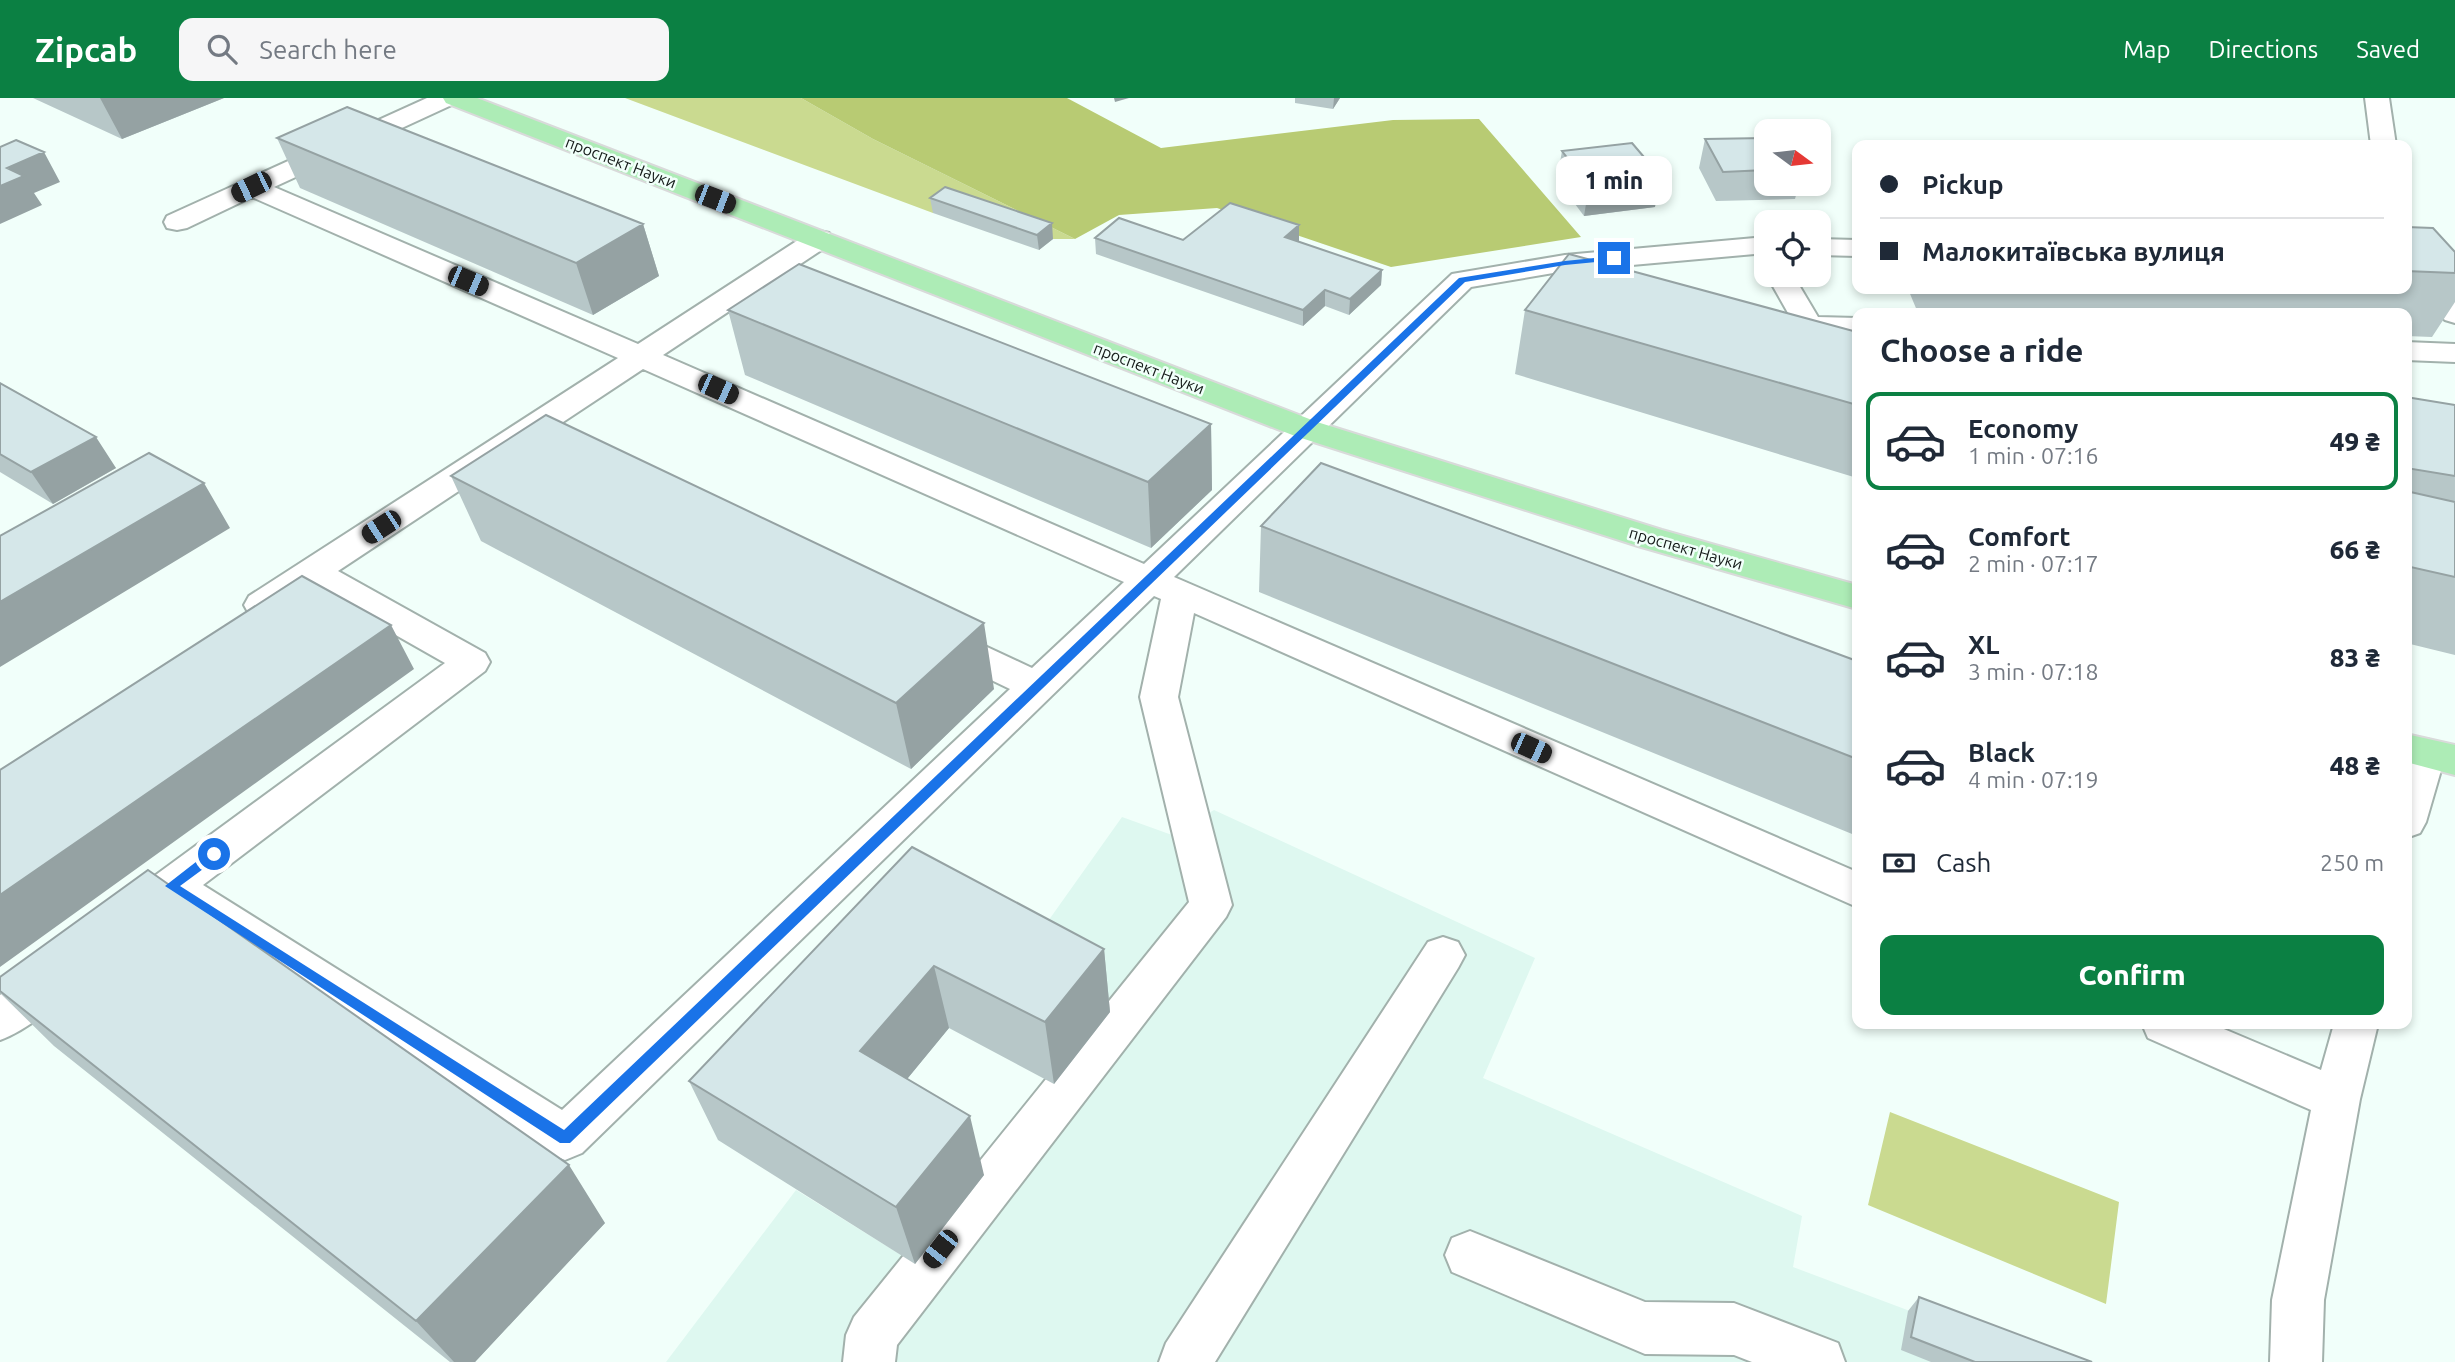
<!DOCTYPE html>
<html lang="en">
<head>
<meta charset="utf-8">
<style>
  body { margin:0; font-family:Ubuntu,sans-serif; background:#f6f6f7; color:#1f2937; height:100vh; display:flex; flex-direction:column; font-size:26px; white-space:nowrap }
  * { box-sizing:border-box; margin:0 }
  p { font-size:23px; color:#747a83 }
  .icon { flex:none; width:38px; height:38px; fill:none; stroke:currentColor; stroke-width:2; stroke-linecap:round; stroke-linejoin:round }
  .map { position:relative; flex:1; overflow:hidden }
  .panel { position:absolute; left:1852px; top:210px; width:560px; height:721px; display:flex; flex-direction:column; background:#fff; border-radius:14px; box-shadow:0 4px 10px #0003 }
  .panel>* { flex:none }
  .guide { position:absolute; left:1852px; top:42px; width:560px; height:154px; border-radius:14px; box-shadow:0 4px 10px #0003; display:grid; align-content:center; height:154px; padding:0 28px; background:#fff }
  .needle { width:46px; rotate:105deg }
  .controls { position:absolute; left:1754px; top:21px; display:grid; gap:14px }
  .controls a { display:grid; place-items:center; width:77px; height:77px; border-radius:14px; background:#fff; box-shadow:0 4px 10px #0003; font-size:35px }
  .end { position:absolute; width:32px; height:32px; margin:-16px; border:9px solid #1a73e8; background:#fff; box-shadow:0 0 0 4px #fff }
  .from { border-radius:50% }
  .bubble { position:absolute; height:49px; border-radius:14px; background:#fff; box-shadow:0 4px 10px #0003; font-size:23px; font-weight:800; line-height:49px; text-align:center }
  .car { position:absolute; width:21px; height:42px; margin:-21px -10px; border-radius:9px; box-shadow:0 0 5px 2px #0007; background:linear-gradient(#222 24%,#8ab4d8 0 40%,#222 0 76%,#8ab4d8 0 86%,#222 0) }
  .guide b { display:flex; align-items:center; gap:24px; height:66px; font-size:26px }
  .guide b+b { border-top:2px solid #e0e1e3 }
  .guide i { width:18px; height:18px; background:#1f2937 }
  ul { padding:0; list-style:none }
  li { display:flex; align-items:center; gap:21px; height:98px; margin:0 14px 10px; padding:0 14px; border:4px solid transparent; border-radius:14px }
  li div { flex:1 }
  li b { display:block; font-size:26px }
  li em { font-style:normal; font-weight:800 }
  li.active { border-color:#0b8043 }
  li>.icon { width:63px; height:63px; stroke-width:1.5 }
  h2 { padding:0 28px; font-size:32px; line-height:84px }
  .pay { display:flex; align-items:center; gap:18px; height:77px; padding:0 28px; font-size:26px }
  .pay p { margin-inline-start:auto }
  .cta { display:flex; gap:14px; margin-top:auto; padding:14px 28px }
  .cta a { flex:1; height:80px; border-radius:14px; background:#0b8043; color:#fff; font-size:28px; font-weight:800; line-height:80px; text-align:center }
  header { display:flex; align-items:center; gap:42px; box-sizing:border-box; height:98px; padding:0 35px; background:#0b8043; color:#fff }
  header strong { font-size:33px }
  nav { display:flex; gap:38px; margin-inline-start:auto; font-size:24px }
  .search { width:490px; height:63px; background:#f6f6f7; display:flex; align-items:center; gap:18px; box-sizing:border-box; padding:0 24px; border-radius:14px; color:#747a83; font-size:26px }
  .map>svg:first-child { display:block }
  .built { fill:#def8f0 }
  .green { fill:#cada90 }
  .forest { fill:#b8cb73 }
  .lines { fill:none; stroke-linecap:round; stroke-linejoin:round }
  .minor-casing { stroke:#a2b1ac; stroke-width:4 }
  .major-casing { stroke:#d9dada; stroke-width:4 }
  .minor { fill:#fff; fill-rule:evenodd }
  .major { fill:#adecb6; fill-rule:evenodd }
  .wall { fill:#b7c7c8 }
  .shaded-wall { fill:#95a2a3 }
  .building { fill:#d5e7e9; stroke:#95a2a3; stroke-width:2 }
  .route { fill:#1a73e8 }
  .labels { text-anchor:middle; stroke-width:5; stroke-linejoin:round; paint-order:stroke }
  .far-street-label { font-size:16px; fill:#141a18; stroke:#f1fffa }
</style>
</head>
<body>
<header>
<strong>Zipcab</strong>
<div class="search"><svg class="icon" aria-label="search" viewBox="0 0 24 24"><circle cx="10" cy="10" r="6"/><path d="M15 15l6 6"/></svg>Search here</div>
<nav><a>Map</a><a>Directions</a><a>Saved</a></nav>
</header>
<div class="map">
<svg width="2455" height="1264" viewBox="0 0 2455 1264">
  <rect width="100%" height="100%" fill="#f1fffa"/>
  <path class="built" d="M1214,712l321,148 -52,120 319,138 -9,51 252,95h-1379l130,-172 118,73 196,-251 -91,-50 103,-145 50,18z"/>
  <path class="green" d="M625,0h176l72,41 202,100h-22l-106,-36 -14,10z
    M1890,1014l229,90 -13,102 -238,-99z"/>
  <path class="forest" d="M801,0h266l94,50 232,-28 86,-1 102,118 -190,30 -174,-59 -98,7 -44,24 -202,-100z"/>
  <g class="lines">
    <g class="minor-casing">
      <path id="minor" d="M427,0h32l-3,5 -182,84 364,157 171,-111 10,-2 10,2 4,6 -4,6 -166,110 481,209 308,-290 113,-19 201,-18v16l-201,18 -94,16 -297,290 683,295v35l-663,-294 -16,84 54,208 -6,12 -329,428 -2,17h-52l3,-27 8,-18 335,-415 -49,-205 21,-98 -7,-3 -572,557 -17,7 -17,-7 -375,-244 -20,8 -15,-5 -6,-12 6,-12 307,-225 -132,-75c-20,13 -39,33 -64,26l-5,-9 5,-9 369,-238 -366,-161 -65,31 -10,2 -10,-2 -3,-6 3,-6zM643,271l481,213 -92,86 -75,-35 -13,-4 -13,4 -5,9 5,9 79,38 -448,421 -359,-225 282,-214 5,-9 -5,-9 -147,-82z
        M2365,0h24l7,47h-25z
        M1818,141l39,1v16l-39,-1z
        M2406,160l10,2 39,38v25l-10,-3 -39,-38z
        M1766,176l27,1 25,42 39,1v18l-28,-1 19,33 9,2v19l-31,-9z
        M2406,244l49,2v18l-49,-2z
        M2426,641l14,4 6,10 -20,69 -6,11 -14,5v-84l6,-11z
        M1443,839l15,5 7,13 -7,13 -243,394h-56l7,-19 262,-401z
        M56,861l16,5 6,13c-12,24 -53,54 -78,63v-45l40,-31z
        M2142,926h70l109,46 13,-46h44l-18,75 -36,201 -2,62h-52l2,-62 39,-190 -163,-72z
        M1470,1133l175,71 89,1 104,40 7,19h-93l-18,-7 -89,-1 -193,-82 -7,-17 7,-17z"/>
    </g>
    <g class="major-casing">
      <path id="major" d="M443,0h34l840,324 345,108 195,55v24l-219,-63 -343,-110 -849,-333z
        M2406,636l49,11v30l-49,-13z"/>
    </g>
    <use href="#minor" class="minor"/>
    <use href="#major" class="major"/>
  </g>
  <path class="wall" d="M33,0h191l-102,41z
    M1295,0h45l-7,11 -38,-6z
    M277,40l366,86 16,52 -66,39 -293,-127z
    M1766,40v46h33l-4,15 -79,2 -17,-33 6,-29z
    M1562,53l93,56 -71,9 -27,-36z
    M930,100l123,41 -14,11 -106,-37z
    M1299,127l-1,17 84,28 -1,15 -32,30 -24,-9 -22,20 -207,-72 -1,-16 88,2z
    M2406,129l49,25v50l-23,35 -26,-1v-23h-488l-10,-24h498z
    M728,212l483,114 1,66 -61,58 -406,-173z
    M1525,212l332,22v146l-342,-104z
    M0,285l116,85 -63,36 -53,-32z
    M2406,299l49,8v250l-49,-12z
    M451,378l543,213 -83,80 -430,-228z
    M1261,428l596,135v175l-598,-244z
    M912,749l192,102 6,63 -56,72 -105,-56 -42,51 77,96 -69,89 -197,-124 -29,-59z
    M0,879l605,246 -130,139h-25l-396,-316 -54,-53z
    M1919,1199l173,65h-161l-30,-12 7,-39z"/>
  <path class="shaded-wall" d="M100,0h124l-102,41z
    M1114,0h15l-14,4z
    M1334,0h6l-7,11z
    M44,54l16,30 -26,11 8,12 -42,19v-38l7,-18z
    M1661,79l-6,30 -71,9 5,-30z
    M1052,125l1,16 -14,11 -2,-15z
    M643,126l16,52 -66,39 -17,-52z
    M1299,127v16l-15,12 1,-16z
    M1382,172l-1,15 -32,30 1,-16z
    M1325,192v16l-22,20v-16z
    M1211,326l1,66 -61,58 -3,-66z
    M96,339l20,31 -63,36 -22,-32z
    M204,385l26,45 -230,139v-65z
    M984,525l10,66 -83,80 -15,-66z
    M391,527l23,44 -414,298v-72z
    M1104,851l6,63 -56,72 -9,-62z
    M934,868l15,62 -69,84 -20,-61z
    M970,1018l14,59 -69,89 -19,-57z
    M569,1067l36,58 -130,139h-21l-38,-41z"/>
  <path class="building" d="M347,9l296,117 -67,39 -299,-125z
    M1766,40v32l-43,2 -18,-33z
    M16,42l28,12 -37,16 17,8 -24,10v-39z
    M1632,45l29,34 -72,9 -27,-35z
    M945,89l107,36 -15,12 -107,-37z
    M1230,105l69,22 -14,12 97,33 -32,29 -25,-9 -22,20 -208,-72 24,-20 64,22z
    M2406,129l27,1 22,24v21l-49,-2z
    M1569,156l288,78v73l-332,-95z
    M799,166l412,160 -63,58 -420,-172z
    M0,285l96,54 -65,35 -31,-18z
    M2406,299l49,8v71l-49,-8z
    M546,317l438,208 -88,80 -445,-227z
    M149,355l55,30 -204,119v-66z
    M1321,365l536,198v98l-596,-233z
    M2406,393l49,11v75l-49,-11z
    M302,478l89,49 -391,270v-125z
    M912,749l192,102 -59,73 -111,-56 -74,85 110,65 -74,91 -207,-126z
    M148,772l421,295 -153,156 -416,-330v-14z
    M1919,1199l173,65h-117l-64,-25z"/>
  <path class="route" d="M1614,158l3,4 -52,5 -100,17 -895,861h-10l-395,-257 45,-35h8v7l-38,28 384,244 895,-852 106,-17z"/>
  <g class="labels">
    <g class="far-street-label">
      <text transform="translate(621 64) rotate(21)" y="6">проспект Науки</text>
      <text transform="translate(1149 270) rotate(21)" y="6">проспект Науки</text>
      <text transform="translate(1686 450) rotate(16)" y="6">проспект Науки</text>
    </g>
  </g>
</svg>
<div class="controls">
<a><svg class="needle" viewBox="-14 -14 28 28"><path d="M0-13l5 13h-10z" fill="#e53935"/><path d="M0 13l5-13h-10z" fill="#747a83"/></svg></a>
<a><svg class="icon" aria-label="locate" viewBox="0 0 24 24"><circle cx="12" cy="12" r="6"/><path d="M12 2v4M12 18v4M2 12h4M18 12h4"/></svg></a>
</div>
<i class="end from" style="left:214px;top:756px"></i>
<i class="end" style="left:1614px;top:160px"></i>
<div class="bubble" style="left:1556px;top:58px;width:116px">1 min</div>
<i class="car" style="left:251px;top:89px;rotate:244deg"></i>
<i class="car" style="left:715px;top:101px;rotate:111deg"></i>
<i class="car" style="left:468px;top:183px;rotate:113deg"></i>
<i class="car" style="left:718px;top:291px;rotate:114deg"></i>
<i class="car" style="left:381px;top:429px;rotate:237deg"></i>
<i class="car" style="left:1531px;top:650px;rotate:114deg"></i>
<i class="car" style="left:940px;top:1151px;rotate:218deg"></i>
<div class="guide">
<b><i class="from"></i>Pickup</b>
<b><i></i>Малокитаївська вулиця</b>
</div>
<section class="panel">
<h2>Choose a ride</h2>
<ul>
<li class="active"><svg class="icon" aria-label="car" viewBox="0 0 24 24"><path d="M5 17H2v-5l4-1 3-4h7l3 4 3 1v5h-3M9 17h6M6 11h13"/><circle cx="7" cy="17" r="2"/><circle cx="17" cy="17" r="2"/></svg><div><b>Economy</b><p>1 min · 07:16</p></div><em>49 ₴</em></li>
<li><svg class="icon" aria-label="car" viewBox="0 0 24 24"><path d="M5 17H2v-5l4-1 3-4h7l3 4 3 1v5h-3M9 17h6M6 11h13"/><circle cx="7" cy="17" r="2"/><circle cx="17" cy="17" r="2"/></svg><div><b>Comfort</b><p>2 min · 07:17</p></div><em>66 ₴</em></li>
<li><svg class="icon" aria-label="car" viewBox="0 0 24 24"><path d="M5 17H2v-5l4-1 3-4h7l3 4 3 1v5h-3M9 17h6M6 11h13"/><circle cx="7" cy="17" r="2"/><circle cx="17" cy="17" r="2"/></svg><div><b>XL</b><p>3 min · 07:18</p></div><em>83 ₴</em></li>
<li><svg class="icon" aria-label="car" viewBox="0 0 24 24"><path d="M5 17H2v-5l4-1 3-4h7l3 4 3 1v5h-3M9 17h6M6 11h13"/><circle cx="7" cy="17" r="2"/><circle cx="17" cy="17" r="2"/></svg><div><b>Black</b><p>4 min · 07:19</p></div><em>48 ₴</em></li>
</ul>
<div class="pay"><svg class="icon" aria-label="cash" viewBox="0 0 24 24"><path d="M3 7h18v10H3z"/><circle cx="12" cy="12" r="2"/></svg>Cash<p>250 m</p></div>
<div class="cta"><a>Confirm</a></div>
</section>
</div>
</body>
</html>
